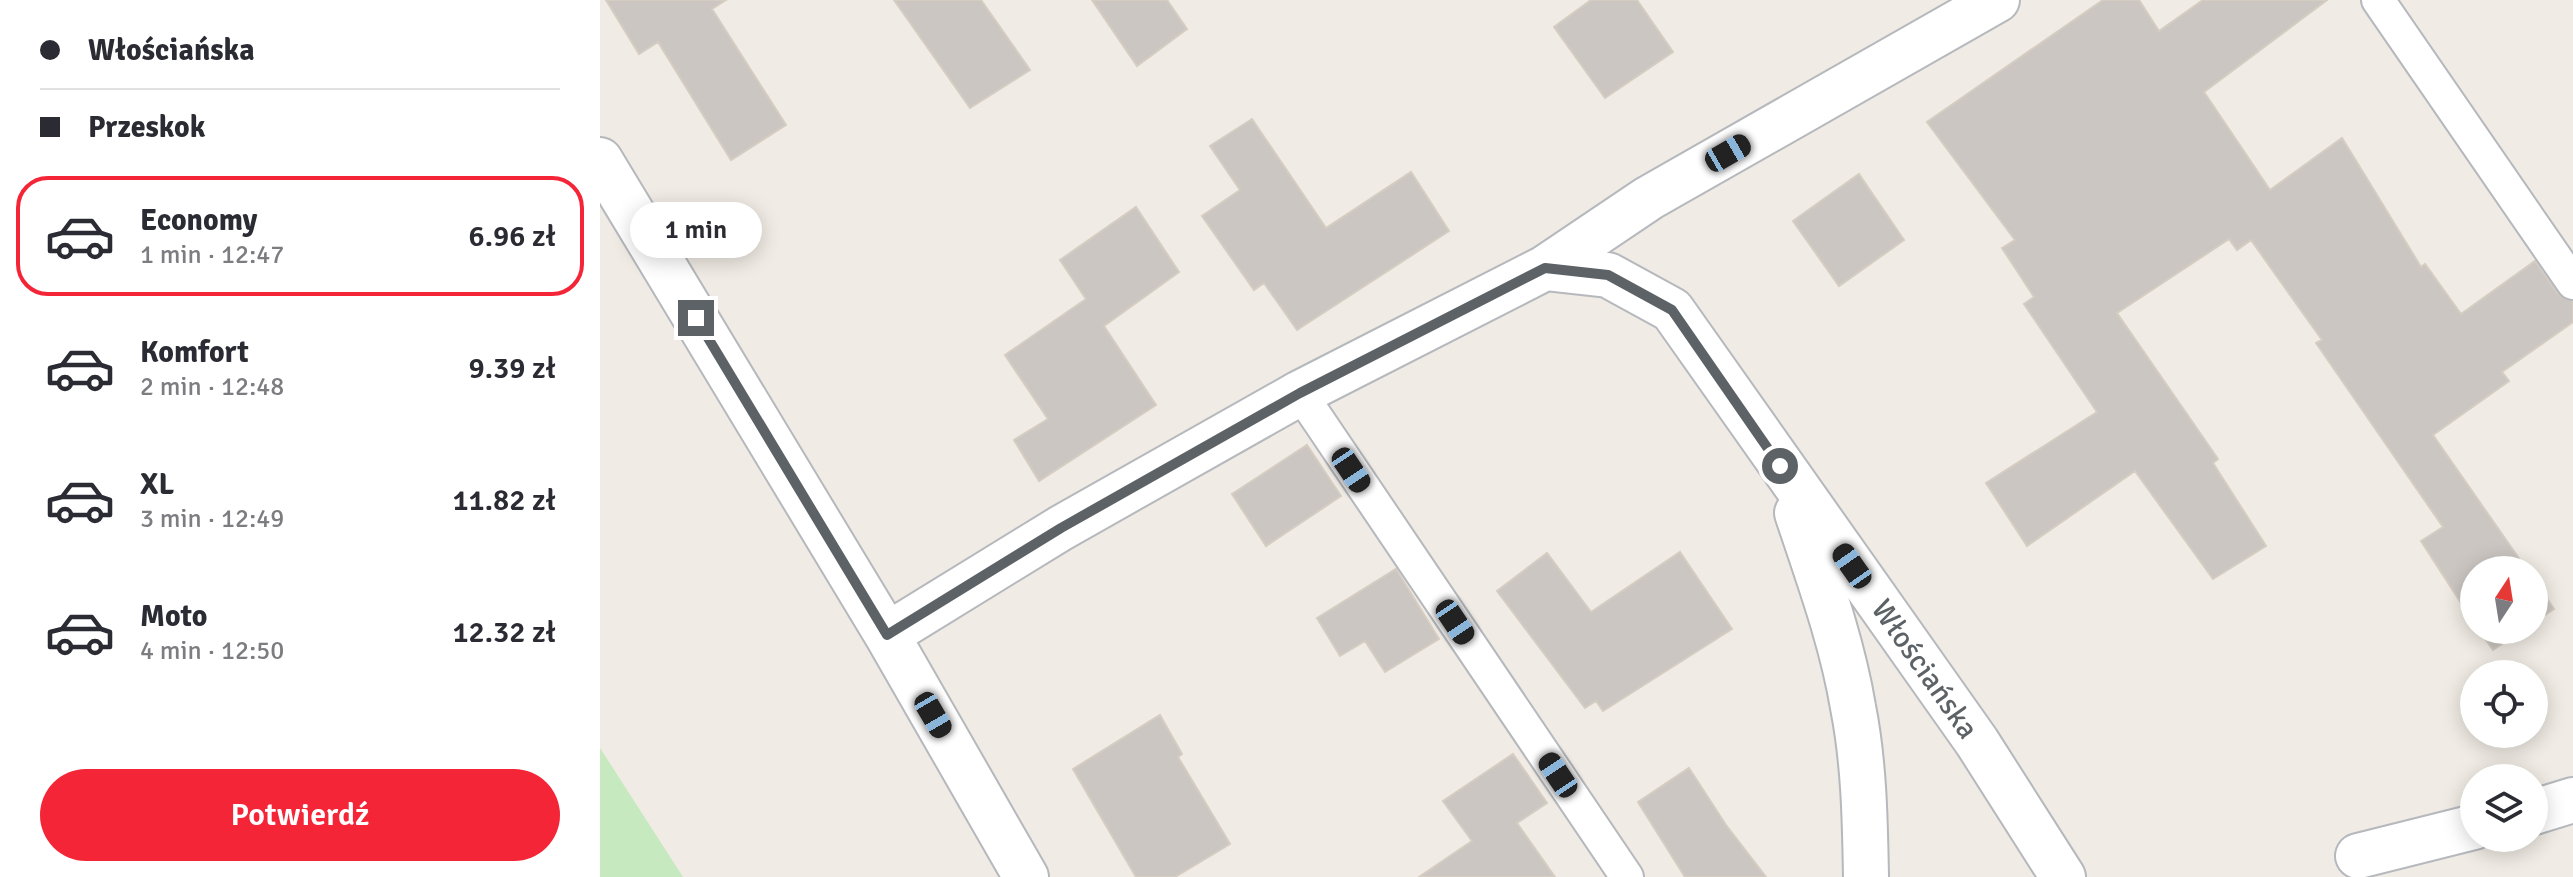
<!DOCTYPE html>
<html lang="pl">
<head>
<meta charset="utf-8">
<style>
  body { margin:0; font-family:Signika,sans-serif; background:#f7f7f7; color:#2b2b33; height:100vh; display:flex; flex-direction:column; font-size:30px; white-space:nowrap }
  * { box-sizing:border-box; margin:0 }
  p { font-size:26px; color:#7c7c81 }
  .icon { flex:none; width:44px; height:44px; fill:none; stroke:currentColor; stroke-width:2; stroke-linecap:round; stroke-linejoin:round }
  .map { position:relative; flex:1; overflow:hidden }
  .drawer { display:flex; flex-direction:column; background:#fff; width:600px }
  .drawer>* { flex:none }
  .hud { display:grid; align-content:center; height:176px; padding:0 40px; background:#fff }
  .needle { width:52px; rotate:12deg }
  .tools { position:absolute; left:1860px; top:556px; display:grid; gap:16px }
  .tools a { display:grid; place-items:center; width:88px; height:88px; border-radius:50%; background:#fff; box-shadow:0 4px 20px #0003; font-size:40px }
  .end { position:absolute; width:36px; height:36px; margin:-18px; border:10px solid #5c6266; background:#fff; box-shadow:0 0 0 4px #fff }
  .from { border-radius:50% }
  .bubble { position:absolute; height:56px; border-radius:28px; background:#fff; box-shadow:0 4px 20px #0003; font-size:26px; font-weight:600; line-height:56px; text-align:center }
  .car { position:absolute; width:24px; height:48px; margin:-24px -12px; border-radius:10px; box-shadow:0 0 6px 2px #0007; background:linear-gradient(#222 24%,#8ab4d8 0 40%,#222 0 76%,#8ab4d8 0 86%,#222 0) }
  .hud b { display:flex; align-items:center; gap:28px; height:76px; font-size:30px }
  .hud b+b { border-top:2px solid #e1e1e2 }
  .hud i { width:20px; height:20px; background:#2b2b33 }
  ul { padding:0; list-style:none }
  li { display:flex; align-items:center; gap:24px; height:120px; margin:0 16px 12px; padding:0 24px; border:4px solid transparent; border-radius:32px }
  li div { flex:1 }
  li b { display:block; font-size:30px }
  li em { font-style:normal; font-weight:600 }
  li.current { border-color:#f42537 }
  li>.icon { width:72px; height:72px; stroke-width:1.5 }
  .action { display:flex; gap:16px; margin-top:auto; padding:16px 40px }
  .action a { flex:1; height:92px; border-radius:48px; background:#f42537; color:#fff; font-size:32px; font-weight:600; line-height:92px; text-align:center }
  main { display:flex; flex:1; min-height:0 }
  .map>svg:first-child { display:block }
  .park { fill:#c6e9bf }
  .building { fill:#cbc6c1; stroke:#d5ccc2; stroke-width:2 }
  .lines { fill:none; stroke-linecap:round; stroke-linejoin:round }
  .lane-casing { stroke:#b5b8bc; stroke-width:36 }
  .street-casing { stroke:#b5b8bc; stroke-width:48 }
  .lane { stroke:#fff; stroke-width:32 }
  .street { stroke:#fff; stroke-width:44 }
  .route { stroke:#5c6266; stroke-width:10 }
  .labels { text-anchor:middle; stroke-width:8; stroke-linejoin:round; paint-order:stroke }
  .street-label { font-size:30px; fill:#5c6266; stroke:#fff }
</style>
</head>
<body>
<main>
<section class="drawer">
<div class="hud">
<b><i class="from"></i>Włościańska</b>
<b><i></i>Przeskok</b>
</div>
<ul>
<li class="current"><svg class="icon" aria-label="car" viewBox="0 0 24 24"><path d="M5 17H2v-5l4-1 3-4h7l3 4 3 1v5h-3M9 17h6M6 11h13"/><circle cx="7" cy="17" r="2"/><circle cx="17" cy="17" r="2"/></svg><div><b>Economy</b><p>1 min · 12:47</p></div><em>6.96 zł</em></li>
<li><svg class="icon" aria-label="car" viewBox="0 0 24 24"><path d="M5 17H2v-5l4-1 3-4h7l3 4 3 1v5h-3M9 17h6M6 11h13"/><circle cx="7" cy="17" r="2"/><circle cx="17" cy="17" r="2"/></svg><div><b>Komfort</b><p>2 min · 12:48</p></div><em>9.39 zł</em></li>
<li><svg class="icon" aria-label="car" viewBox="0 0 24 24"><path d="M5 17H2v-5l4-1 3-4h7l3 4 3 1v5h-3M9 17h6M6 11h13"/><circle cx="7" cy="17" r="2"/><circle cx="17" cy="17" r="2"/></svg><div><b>XL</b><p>3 min · 12:49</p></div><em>11.82 zł</em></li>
<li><svg class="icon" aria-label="car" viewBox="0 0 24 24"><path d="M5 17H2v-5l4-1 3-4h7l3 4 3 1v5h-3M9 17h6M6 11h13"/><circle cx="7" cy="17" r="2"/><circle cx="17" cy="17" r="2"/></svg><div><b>Moto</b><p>4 min · 12:50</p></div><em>12.32 zł</em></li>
</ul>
<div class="action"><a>Potwierdź</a></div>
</section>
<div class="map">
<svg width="1973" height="877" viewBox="0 0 1973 877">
  <rect width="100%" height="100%" fill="#f0ebe4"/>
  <path class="park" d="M0,748l83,129h-83z"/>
  <path class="building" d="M6,0h120l-14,9 74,116 -55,35 -73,-118 -19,12z
    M294,0h87l49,70 -60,38z
    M492,0h75l20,29 -50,37z
    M991,0h46l36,52 -68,46 -51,-71z
    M1503,0h36l20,31 44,-31h124l-123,92 66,98 72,-52 79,129 4,-3 36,50 74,-53 23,33 15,8v20l-71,50 7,9 -76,54 94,135h-53v53l-53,-82 22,-14 -127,-184 6,-3 -71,-100 -14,10 -8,-11 -112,74 101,146 -5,4 53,83 -53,33 -78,-108 -108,75 -41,-63 111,-71 -73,-108 10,-7 -32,-49 13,-8 -88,-118z
    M652,119l74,109 85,-56 38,59 -152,99 -33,-47 -10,7 -52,-74 38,-26 -30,-44z
    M1259,174l45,66 -65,46 -46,-65z
    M536,207l43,65 -75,54 52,79 -117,76 -25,-41 34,-21 -43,-64 81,-56 -26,-39z
    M707,445l34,51 -75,50 -34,-52z
    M1080,552l52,77 -129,82 -7,-10 -11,7 -88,-117 50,-38 44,59z
    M796,569l43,70 -54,33 -20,-31 -25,15 -23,-38z
    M1934,580l20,29 -20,13z
    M1879,630h44l-30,20z
    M560,715l22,39 -4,3 52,87 -55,33h-39l-63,-108z
    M913,754l34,49 -30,20 38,54h-136l53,-36 -29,-40z
    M1089,768l37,57 40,52h-81l-47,-75z"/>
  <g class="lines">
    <g class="lane-casing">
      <path id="lane" d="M1778,0l195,283
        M700,393l327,484"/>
    </g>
    <g class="street-casing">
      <path id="street" d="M0,160l287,475 139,242
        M945,268l63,7 64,35 305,432 86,135
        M1197,513c21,63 45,128 56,194 11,55 12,113 13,170
        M287,635l174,-107 239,-135 245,-125 104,-70 348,-198
        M1934,812l39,-12
        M1758,856l116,-29"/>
    </g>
    <use href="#lane" class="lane"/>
    <use href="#street" class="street"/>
  </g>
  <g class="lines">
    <path class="route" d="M96,318l191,317 174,-107 239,-135 245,-125 63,7 64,35 108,156"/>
  </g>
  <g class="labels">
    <g class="street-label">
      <text transform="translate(1325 669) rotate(55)" y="10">Włościańska</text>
    </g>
  </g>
</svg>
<div class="tools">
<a><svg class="needle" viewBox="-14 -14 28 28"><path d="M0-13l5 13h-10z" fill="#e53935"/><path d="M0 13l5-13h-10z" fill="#7c7c81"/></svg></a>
<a><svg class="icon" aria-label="locate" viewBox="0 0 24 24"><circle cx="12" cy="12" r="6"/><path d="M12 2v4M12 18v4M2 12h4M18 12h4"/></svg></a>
<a><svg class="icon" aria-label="layers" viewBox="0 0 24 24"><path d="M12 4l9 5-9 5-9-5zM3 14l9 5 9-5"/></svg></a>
</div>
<i class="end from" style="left:1180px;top:466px"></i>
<i class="end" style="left:96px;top:318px"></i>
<div class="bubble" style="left:30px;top:202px;width:132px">1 min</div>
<i class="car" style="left:1128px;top:153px;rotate:60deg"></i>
<i class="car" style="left:751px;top:470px;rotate:146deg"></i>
<i class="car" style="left:1252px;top:566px;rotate:325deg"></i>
<i class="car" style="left:855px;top:622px;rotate:146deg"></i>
<i class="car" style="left:333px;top:715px;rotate:150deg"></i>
<i class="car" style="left:958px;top:775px;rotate:326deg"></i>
</div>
</main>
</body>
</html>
